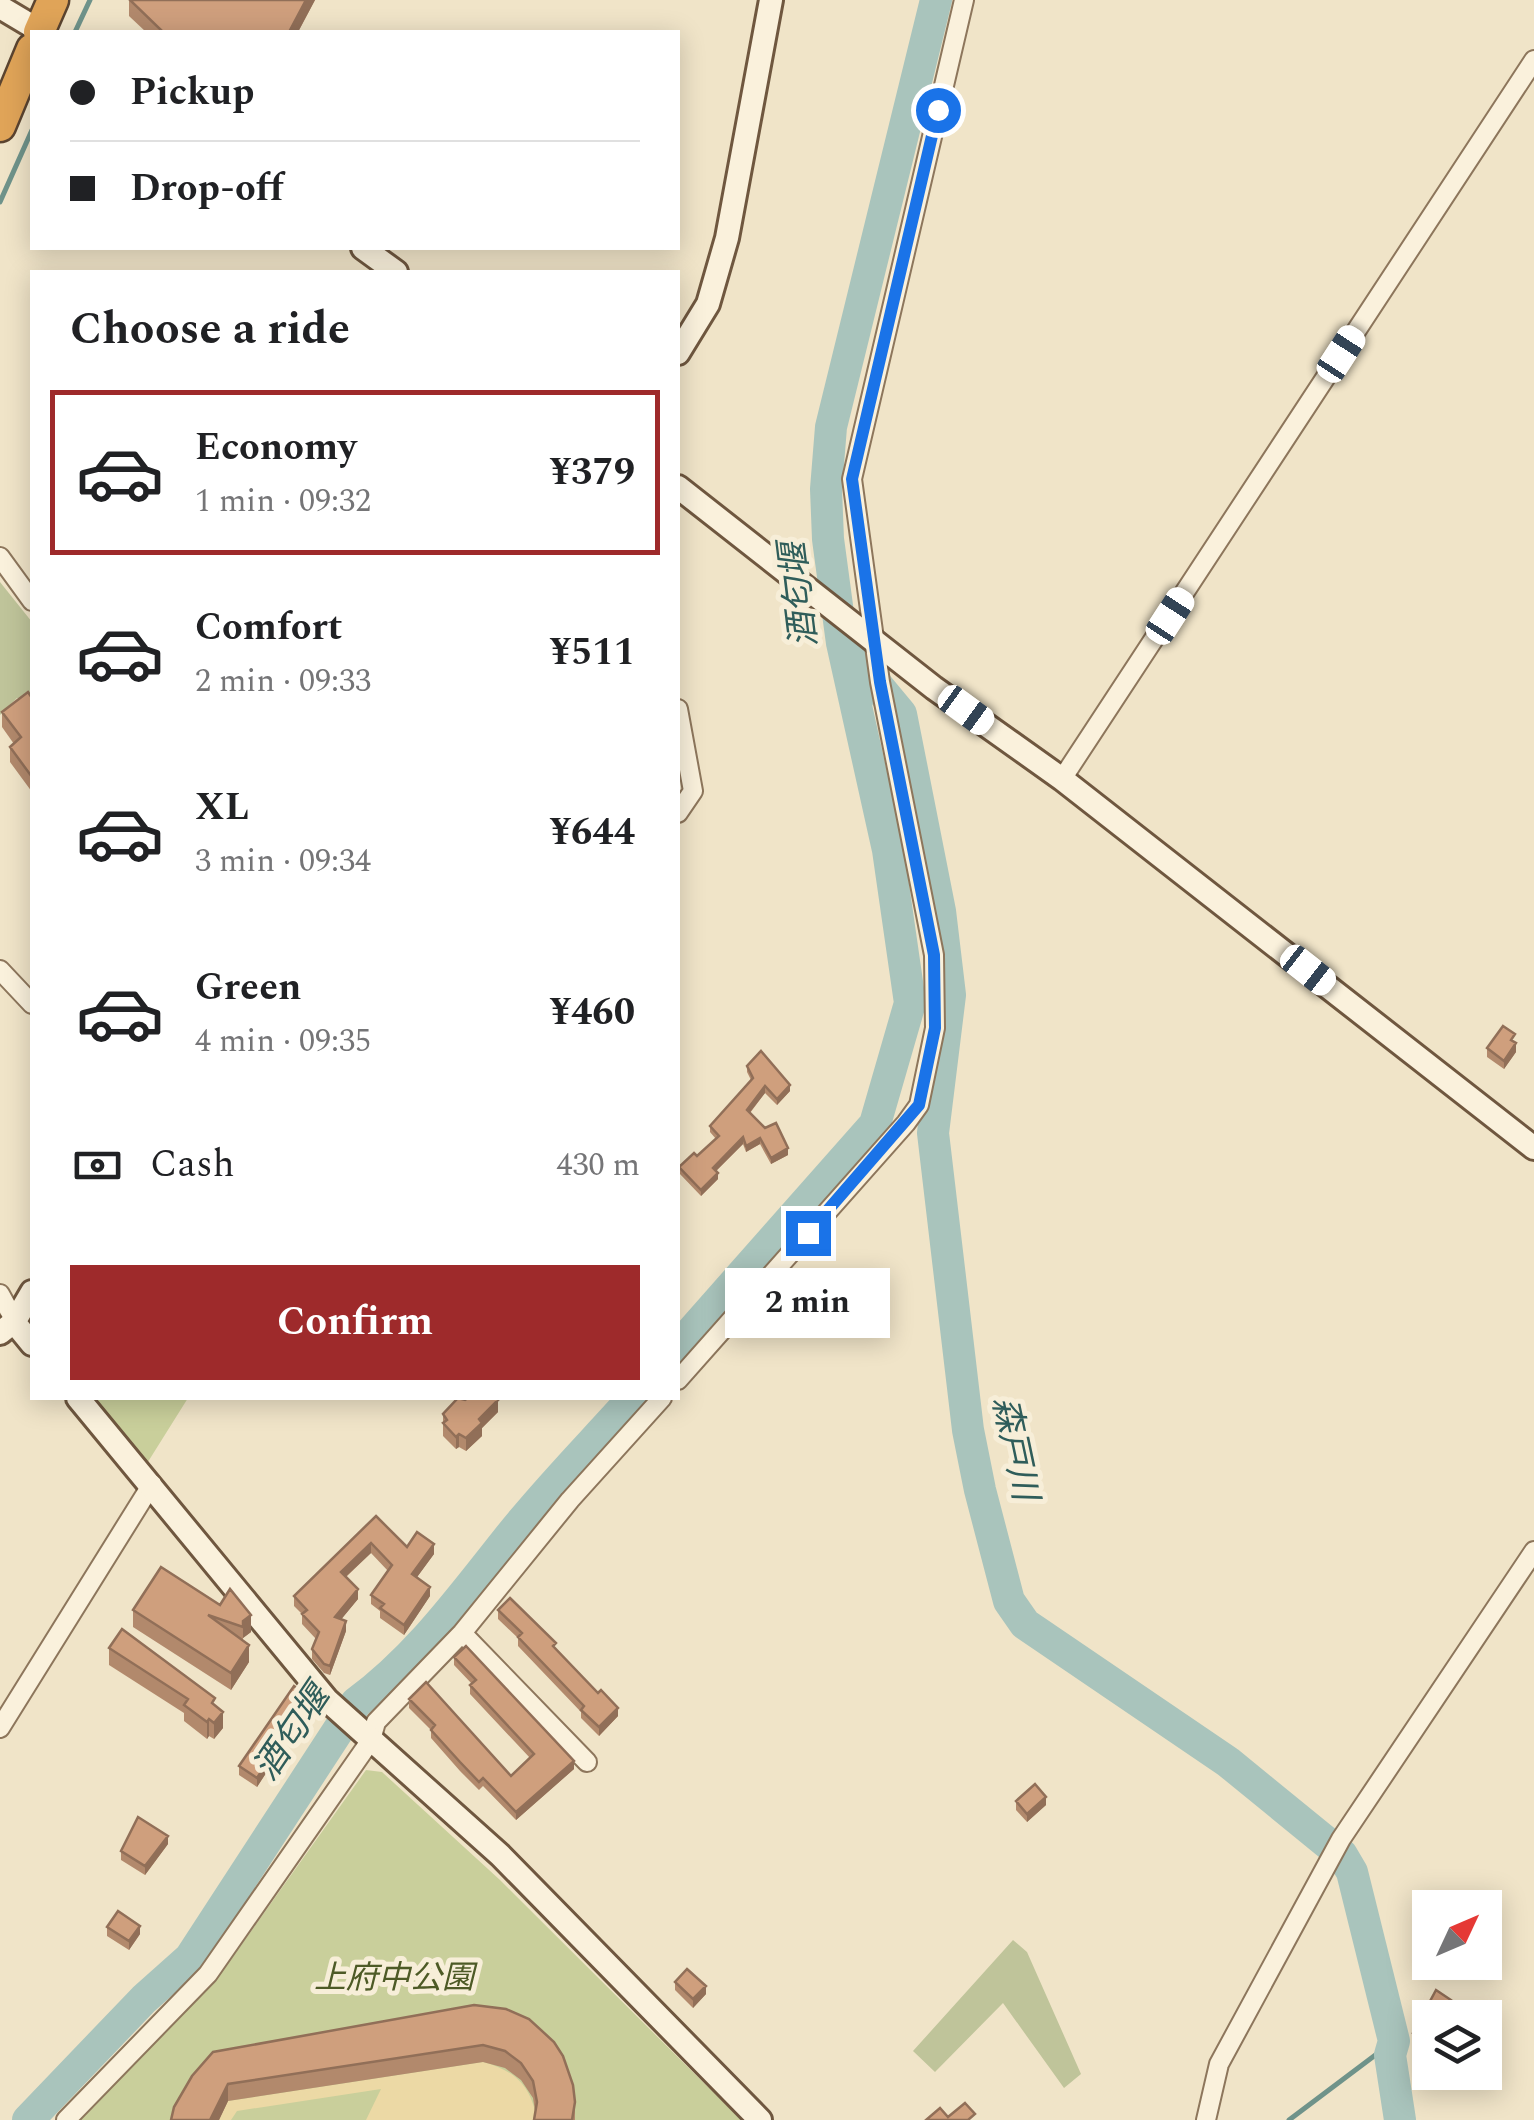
<!DOCTYPE html>
<html lang="en">
<head>
<meta charset="utf-8">
<style>
  body { margin:0; font-family:Spectral,"Noto Sans JP",serif; background:#f2f2f2; color:#202124; height:100vh; display:flex; flex-direction:column; font-size:38px; white-space:nowrap }
  * { box-sizing:border-box; margin:0 }
  p { font-size:32px; color:#757577 }
  .icon { flex:none; width:55px; height:55px; fill:none; stroke:currentColor; stroke-width:2; stroke-linecap:round; stroke-linejoin:round }
  .map { position:relative; flex:1; overflow:hidden }
  .details { position:absolute; left:30px; top:270px; width:650px; height:1130px; display:flex; flex-direction:column; background:#fff; border-radius:0px; box-shadow:0 5px 25px #0003 }
  .details>* { flex:none }
  .guide { position:absolute; left:30px; top:30px; width:650px; height:220px; border-radius:0px; box-shadow:0 5px 25px #0003; display:grid; align-content:center; height:220px; padding:0 40px; background:#fff }
  .needle { width:65px; rotate:46deg }
  .controls { position:absolute; left:1412px; top:1890px; display:grid; gap:20px }
  .controls a { display:grid; place-items:center; width:90px; height:90px; border-radius:0px; background:#fff; box-shadow:0 5px 25px #0003; font-size:50px }
  .end { position:absolute; width:45px; height:45px; margin:-22px; border:12px solid #1a73e8; background:#fff; box-shadow:0 0 0 5px #fff }
  .from { border-radius:50% }
  .bubble { position:absolute; height:70px; border-radius:0px; background:#fff; box-shadow:0 5px 25px #0003; font-size:32px; font-weight:700; line-height:70px; text-align:center }
  .car { position:absolute; width:30px; height:60px; margin:-30px -15px; border-radius:12px; box-shadow:0 0 8px 2px #0007; background:linear-gradient(#fff 24%,#345 0 40%,#fff 0 76%,#345 0 86%,#fff 0) }
  .guide b { display:flex; align-items:center; gap:35px; height:95px; font-size:38px }
  .guide b+b { border-top:2px solid #e0e0e0 }
  .guide i { width:25px; height:25px; background:#202124 }
  ul { padding:0; list-style:none }
  li { display:flex; align-items:center; gap:30px; height:165px; margin:0 20px 15px; padding:0 20px; border:5px solid transparent; border-radius:0px }
  li div { flex:1 }
  li b { display:block; font-size:38px }
  li em { font-style:normal; font-weight:700 }
  li.on { border-color:#9e2a2b }
  li>.icon { width:90px; height:90px; stroke-width:1.5 }
  h2 { padding:0 40px; font-size:45px; line-height:120px }
  .pay { display:flex; align-items:center; gap:25px; height:110px; padding:0 40px; font-size:38px }
  .pay p { margin-inline-start:auto }
  .button { display:flex; gap:20px; margin-top:auto; padding:20px 40px }
  .button a { flex:1; height:115px; border-radius:0px; background:#9e2a2b; color:#fff; font-size:40px; font-weight:700; line-height:115px; text-align:center }
  .map>svg:first-child { display:block }
  .green { fill:#c9cf9b }
  .sand { fill:#ecd9a5 }
  .cemetery { fill:#bfc49a }
  .lines { fill:none; stroke-linecap:round; stroke-linejoin:round }
  .stream { stroke:#6f938a; stroke-width:5 }
  .river { stroke:#a9c4bc; stroke-width:32 }
  .street-casing { stroke:#8d765c; stroke-width:22 }
  .secondary-casing { stroke:#6f573f; stroke-width:28 }
  .highway-casing { stroke:#5b4430; stroke-width:35 }
  .street { stroke:#faf1dc; stroke-width:18 }
  .secondary { stroke:#faf1dc; stroke-width:22 }
  .highway { stroke:#e0a458; stroke-width:30 }
  .wall { fill:#b2896c }
  .shaded-wall { fill:#916f58 }
  .building { fill:#cf9f7d; stroke:#916f58; stroke-width:2.5 }
  .route { stroke:#1a73e8; stroke-width:12 }
  .labels { text-anchor:middle; stroke-width:10; stroke-linejoin:round; paint-order:stroke }
  .park-label { font-size:32px; font-style:italic; fill:#4d5a26; stroke:#f7eed8 }
  .water-label { font-size:35px; font-style:italic; fill:#2f5d5a; stroke:#f7eed8 }
</style>
</head>
<body>
<div class="map">
<svg width="1534" height="2120" viewBox="0 0 1534 2120">
  <rect width="100%" height="100%" fill="#f0e4c8"/>
  <path class="green" d="M89,1398h99l-42,67z
    M366,1770l16,2 118,108 241,240h-661l142,-148z"/>
  <path class="sand" d="M483,2062c33,9 48,24 54,58h-171l15,-31 -144,22 -6,9h-14l11,-19z"/>
  <path class="cemetery" d="M0,582l32,40v81l-15,-5 -17,17z
    M1013,1940l14,12 54,122 -17,14 -61,-85 -68,69 -22,-21z"/>
  <g class="lines">
    <path class="stream" d="M75,32l15,-32
      M0,202l32,-72
      M1289,2120l105,-79"/>
    <path class="river" d="M842,643l59,71 39,197 10,84 -17,138 35,297 12,60 29,111 16,23 203,138 114,93 10,17 42,169 -4,14 10,65
      M678,1347l197,-223 35,-121 -22,-153 -46,-207 -14,-104 -2,-50 5,-62 105,-427
      M28,2120l116,-121 46,-41 166,-255c61,-45 103,-103 150,-162 39,-50 85,-96 127,-143"/>
    <g class="street-casing">
      <path id="street" d="M0,557l32,44
        M678,709l15,82 -15,22
        M1062,779l472,-719
        M0,970l32,34
        M0,1294l15,27
        M678,1380l228,-257 13,-18 16,-77 -1,-73 -54,-273 -28,-203 112,-479
        M462,1633l125,129
        M0,1728l152,-244
        M66,2120l142,-146 163,-234 5,-18 86,-89 108,-133 92,-102
        M1206,2120l13,-56 122,-225 193,-288"/>
    </g>
    <g class="secondary-casing">
      <path id="secondary" d="M0,7l42,25
        M363,248l33,24
        M678,353l30,-49 19,-66 44,-238
        M678,487l256,201 128,91 472,369
        M14,1322l18,22
        M0,1333l15,-12 17,-29
        M78,1398l249,302 173,155 260,265"/>
    </g>
    <g class="highway-casing">
      <path id="highway" d="M39,32l14,-32
        M0,126l32,-77"/>
    </g>
    <use href="#street" class="street"/>
    <use href="#secondary" class="secondary"/>
    <use href="#highway" class="highway"/>
  </g>
  <path class="wall" d="M129,0h186l-17,32h-152l-17,-16z
    M32,698v94l-22,-30v-15l4,-3 -12,-17v-15z
    M1515,1043l1,9 -12,17 -17,-12v-9z
    M747,1066l43,25 -13,14 -12,-12 -15,20 38,42 -17,9 -11,-20 -14,8 -3,-8 -27,27 2,8 -17,17 -22,-23v-6l18,-11 19,-17 -6,-7v-6l41,-46 -4,-8z
    M465,1400l33,12 -16,16v8l-16,15 -7,-4 -3,2 -13,-13v-22z
    M376,1516l31,31 27,7 -17,23 13,19 -26,39 -24,-17v-7l-9,-7v-9l17,-24 -17,-18 -25,24 12,22 -17,20 5,12 -16,44 -6,-2 -12,-14v-10l4,-10 -14,-15v-10l-8,-8v-10z
    M161,1567l90,65 -8,6v2l6,22 -18,28 -98,-63v-17z
    M498,1610l58,39 62,67 -19,20 -18,-18v-6l-63,-66v-8l-20,-19z
    M109,1648l106,58 8,22 -9,11 -5,-3 -2,3 -23,-18v-8l-75,-48z
    M454,1657l120,112 -58,51 -33,-34 -4,4 -19,-19 -29,-33v-8l-22,-22v-9l102,77 19,-18 -60,-64v-9l2,-1 -18,-19z
    M305,1703l-4,6v6l-16,22v7l-28,43 -18,-12v-9z
    M1016,1801l30,4 -19,17 -11,-12z
    M168,1844l-23,31 -24,-15v-9z
    M107,1927l33,7 -11,16 -22,-14z
    M675,1982l31,12 -13,14 -18,-18z
    M1436,1990l15,10v4l-9,14h-12v30l-17,-10v-5z
    M474,2005l101,97v18h-41l1,-9 -2,-13 -12,-18 -16,-12 -22,-6 -255,39 -9,19h-48l21,-44z"/>
  <path class="shaded-wall" d="M306,0h9l-17,32h-9z
    M1516,1043v9l-12,17v-8z
    M790,1085v6l-13,14v-6z
    M765,1086v7l-18,23v-6z
    M743,1137v7l-30,30v-6z
    M760,1138v6l-14,8v-6z
    M788,1148v7l-17,9v-6z
    M718,1173v6l-17,17v-6z
    M498,1400v12l-16,16v8l-16,15v-13l13,-19z
    M459,1434v13l-3,2v-12z
    M371,1543v10l-30,28v-9z
    M434,1544v10l-22,30v-10z
    M430,1587v9l-26,39v-10z
    M358,1589v10l-23,28v-10z
    M251,1615v17l-8,6v6v-23z
    M346,1621v10l-16,44v-9z
    M249,1645v17l-18,28v-17z
    M305,1694v9l-4,6v6l-16,22v7l-28,43v-9z
    M618,1708v8l-19,20v-9z
    M223,1712v16l-9,11v-16z
    M209,1719v17l-2,3v-17z
    M574,1761v8l-58,51v-8z
    M1046,1797v8l-19,17v-8z
    M168,1836v8l-23,31v-9z
    M140,1926v8l-11,16v-9z
    M706,1986v8l-13,14v-9z
    M228,2084v17l-9,19h-9z"/>
  <path class="building" d="M130,0h176l-17,32h-126z
    M28,692l4,6v79l-22,-30 11,-10 -19,-25z
    M1503,1026l12,8 -4,6 5,3 -12,18 -17,-13z
    M761,1051l29,34 -13,14 -12,-13 -18,24 18,18 11,-5 12,25 -17,10 -11,-20 -14,8 -3,-9 -30,31 5,5 -17,17 -22,-23 15,-14 3,3 22,-20 -9,-10 43,-48 -6,-12z
    M458,1398l7,2 3,-2h28l2,2 -19,19 3,4 -16,15 -7,-4 -3,3 -13,-14 4,-3 -4,-6z
    M376,1516l31,31 10,-15 17,12 -22,30 18,13 -26,38 -24,-17 4,-4 -13,-9 21,-30 -21,-22 -30,29 17,17 -23,28 11,4 -16,45 -6,-2 -12,-15 7,-17 -17,-18 5,-4 -13,-14z
    M161,1567l59,38 10,-16 21,26 -8,6v6l-35,-12 41,30 -18,28 -98,-63z
    M510,1598l46,45 -3,3 45,47 3,-3 17,18 -19,19 -18,-17 3,-4 -66,-69 4,-4 -24,-23z
    M122,1629l93,69 -3,5 11,9 -9,11 -5,-4 -2,3 -23,-17 4,-6 -79,-51z
    M466,1646l108,115 -58,51 -33,-34 -4,4 -19,-20 -29,-32 4,-5 -26,-26 17,-17 85,94 23,-22 -64,-69 6,-5 -22,-23z
    M294,1686l11,8 -6,9 2,3 -19,27 3,2 -28,43 -18,-12z
    M1035,1784l11,13 -19,17 -11,-13z
    M138,1817l30,19 -23,30 -24,-15z
    M118,1911l22,15 -11,15 -22,-14z
    M687,1969l19,17 -13,13 -18,-17z
    M1436,1990l15,10 -11,18h-10v25l-17,-10z
    M474,2005l32,4 23,10 25,23 9,14 10,29 2,17 -3,18h-38l3,-18 -4,-21 -12,-18 -16,-12 -22,-6 -255,39 -18,36h-39l3,-13 18,-31 21,-24z
    M965,2103l10,11 -7,6h-42l14,-12 8,9z"/>
  <g class="lines">
    <path class="route" d="M808,1233l111,-128 16,-77 -1,-73 -54,-273 -28,-203 86,-369"/>
  </g>
  <g class="labels">
    <g class="park-label">
      <text x="394" y="1988">上府中公園</text>
    </g>
    <g class="water-label">
      <text transform="translate(798 595) rotate(-97)" y="12">酒匂堰</text>
      <text transform="translate(1016 1448) rotate(78)" y="12">森戸川</text>
      <text transform="translate(291 1732) rotate(-56)" y="12">酒匂堰</text>
    </g>
  </g>
</svg>
<div class="controls">
<a><svg class="needle" viewBox="-14 -14 28 28"><path d="M0-13l5 13h-10z" fill="#e53935"/><path d="M0 13l5-13h-10z" fill="#757577"/></svg></a>
<a><svg class="icon" aria-label="layers" viewBox="0 0 24 24"><path d="M12 4l9 5-9 5-9-5zM3 14l9 5 9-5"/></svg></a>
</div>
<i class="end from" style="left:938px;top:110px"></i>
<i class="end" style="left:808px;top:1233px"></i>
<div class="bubble" style="left:725px;top:1268px;width:165px">2 min</div>
<i class="car" style="left:1341px;top:354px;rotate:33deg"></i>
<i class="car" style="left:1170px;top:616px;rotate:33deg"></i>
<i class="car" style="left:966px;top:710px;rotate:126deg"></i>
<i class="car" style="left:1308px;top:970px;rotate:128deg"></i>
<div class="guide">
<b><i class="from"></i>Pickup</b>
<b><i></i>Drop-off</b>
</div>
<section class="details">
<h2>Choose a ride</h2>
<ul>
<li class="on"><svg class="icon" aria-label="car" viewBox="0 0 24 24"><path d="M5 17H2v-5l4-1 3-4h7l3 4 3 1v5h-3M9 17h6M6 11h13"/><circle cx="7" cy="17" r="2"/><circle cx="17" cy="17" r="2"/></svg><div><b>Economy</b><p>1 min · 09:32</p></div><em>¥379</em></li>
<li><svg class="icon" aria-label="car" viewBox="0 0 24 24"><path d="M5 17H2v-5l4-1 3-4h7l3 4 3 1v5h-3M9 17h6M6 11h13"/><circle cx="7" cy="17" r="2"/><circle cx="17" cy="17" r="2"/></svg><div><b>Comfort</b><p>2 min · 09:33</p></div><em>¥511</em></li>
<li><svg class="icon" aria-label="car" viewBox="0 0 24 24"><path d="M5 17H2v-5l4-1 3-4h7l3 4 3 1v5h-3M9 17h6M6 11h13"/><circle cx="7" cy="17" r="2"/><circle cx="17" cy="17" r="2"/></svg><div><b>XL</b><p>3 min · 09:34</p></div><em>¥644</em></li>
<li><svg class="icon" aria-label="car" viewBox="0 0 24 24"><path d="M5 17H2v-5l4-1 3-4h7l3 4 3 1v5h-3M9 17h6M6 11h13"/><circle cx="7" cy="17" r="2"/><circle cx="17" cy="17" r="2"/></svg><div><b>Green</b><p>4 min · 09:35</p></div><em>¥460</em></li>
</ul>
<div class="pay"><svg class="icon" aria-label="cash" viewBox="0 0 24 24"><path d="M3 7h18v10H3z"/><circle cx="12" cy="12" r="2"/></svg>Cash<p>430 m</p></div>
<div class="button"><a>Confirm</a></div>
</section>
</div>
</body>
</html>
